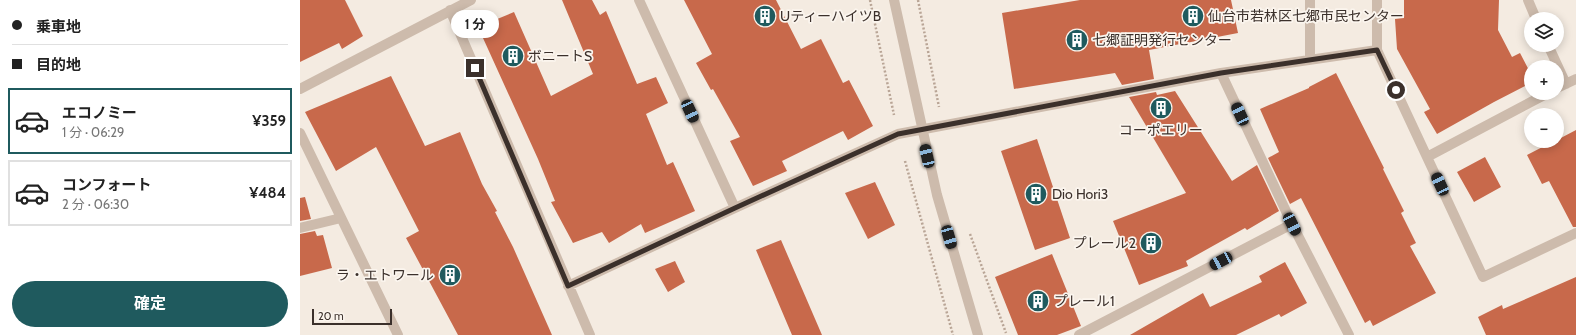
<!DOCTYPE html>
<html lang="ja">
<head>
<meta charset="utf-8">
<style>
  body { margin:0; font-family:Cabin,"Noto Sans JP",sans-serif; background:#f2f2f2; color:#222; height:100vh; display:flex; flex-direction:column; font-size:15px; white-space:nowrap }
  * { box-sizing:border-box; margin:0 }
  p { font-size:13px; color:#767676 }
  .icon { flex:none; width:22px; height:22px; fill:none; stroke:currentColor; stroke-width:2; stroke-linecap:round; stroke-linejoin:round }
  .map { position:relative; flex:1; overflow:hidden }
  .drawer { display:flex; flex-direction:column; background:#fff; width:300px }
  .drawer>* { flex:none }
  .guide { display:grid; align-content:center; height:88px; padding:0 12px; background:#fff }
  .tools { position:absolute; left:1224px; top:12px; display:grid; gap:8px }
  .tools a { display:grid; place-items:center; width:40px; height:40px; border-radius:50%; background:#fff; box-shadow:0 2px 10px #0003; font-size:20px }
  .scale { position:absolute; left:12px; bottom:10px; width:80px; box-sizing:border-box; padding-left:4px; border:2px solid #3b302b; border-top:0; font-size:11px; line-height:14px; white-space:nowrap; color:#3b302b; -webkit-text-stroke:3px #fbf5ee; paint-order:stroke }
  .end { position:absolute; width:18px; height:18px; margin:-9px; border:5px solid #3b302b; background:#fff; box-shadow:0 0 0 2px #fff }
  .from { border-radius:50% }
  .bubble { position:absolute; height:28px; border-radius:14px; background:#fff; box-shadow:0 2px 10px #0003; font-size:13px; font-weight:700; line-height:28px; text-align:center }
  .car { position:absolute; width:12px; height:24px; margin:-12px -6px; border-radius:5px; box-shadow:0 0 3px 1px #0007; background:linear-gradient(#222 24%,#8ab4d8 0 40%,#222 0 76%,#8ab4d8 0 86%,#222 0) }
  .guide b { display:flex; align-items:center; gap:14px; height:38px; font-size:15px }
  .guide b+b { border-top:1px solid #e0e0e0 }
  .guide i { width:10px; height:10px; background:#222 }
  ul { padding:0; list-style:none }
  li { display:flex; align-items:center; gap:12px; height:66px; margin:0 8px 6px; padding:0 4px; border:2px solid #e0e0e0; border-radius:0px }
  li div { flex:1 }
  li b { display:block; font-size:15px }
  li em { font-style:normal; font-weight:700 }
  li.on { border-color:#1f5a5e }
  li>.icon { width:36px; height:36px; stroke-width:1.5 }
  .primary-button { display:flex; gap:8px; margin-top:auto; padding:8px 12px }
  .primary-button a { flex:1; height:46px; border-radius:24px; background:#1f5a5e; color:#fff; font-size:16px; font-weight:700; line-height:46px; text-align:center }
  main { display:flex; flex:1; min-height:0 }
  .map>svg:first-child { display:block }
  .building { fill:#c8694b }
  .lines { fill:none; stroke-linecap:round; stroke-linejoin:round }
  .path { stroke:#b9a596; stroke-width:2.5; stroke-dasharray:2 2; stroke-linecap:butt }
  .minor { stroke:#cdbbac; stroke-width:10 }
  .route { stroke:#3b302b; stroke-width:5 }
  .labels { text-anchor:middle; stroke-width:3.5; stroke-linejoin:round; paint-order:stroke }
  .poi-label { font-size:14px; fill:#3b302b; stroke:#fbf5ee; text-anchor:start }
</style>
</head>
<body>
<main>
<section class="drawer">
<div class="guide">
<b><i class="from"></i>乗車地</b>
<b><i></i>目的地</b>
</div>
<ul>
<li class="on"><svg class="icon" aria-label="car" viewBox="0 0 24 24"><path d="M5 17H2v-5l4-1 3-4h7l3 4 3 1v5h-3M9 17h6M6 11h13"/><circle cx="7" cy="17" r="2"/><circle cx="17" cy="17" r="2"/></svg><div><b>エコノミー</b><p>1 分 · 06:29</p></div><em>¥359</em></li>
<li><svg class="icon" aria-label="car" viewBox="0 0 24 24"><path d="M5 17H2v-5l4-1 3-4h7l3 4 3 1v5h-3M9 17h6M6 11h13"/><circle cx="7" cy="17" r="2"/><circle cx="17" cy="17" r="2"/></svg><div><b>コンフォート</b><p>2 分 · 06:30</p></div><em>¥484</em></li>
</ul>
<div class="primary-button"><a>確定</a></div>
</section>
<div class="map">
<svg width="1276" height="335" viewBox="0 0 1276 335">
  <rect width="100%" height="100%" fill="#f4ebe1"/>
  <path class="building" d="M0,0h45l18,36 -21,13 -3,-6 -39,19z
    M262,0h30l8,15 6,-4 31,73 19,-7 12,26 -22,11 21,51 6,-3 22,49 -50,22 -4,-9 -32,19 -7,-11 -29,11 -22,-41 4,-1 -17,-42 -60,-132 36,-15 37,84 42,-22z
    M384,0h92l25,49 20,-10 22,44 6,-3 24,46 -25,14 -5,-9 -61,30 5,10 -34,15 -23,-45 10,-4 -27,-48 -2,1 -15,-27 16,-9z
    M780,0h151l7,33 -89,17 5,29 -32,6 -7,-12 -101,16 -12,-76z
    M1104,0h95l-1,30 14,27 8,-4 11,21v9l-37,19 -57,32 -13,-22 6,-3 -33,-60 -2,-30 9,-1z
    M1036,73l48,95 -1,1 21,42 -3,2 15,30 -6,3 26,47 -63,33 -3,-6 -5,3 -64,-125 -11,6 -22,-46 11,-6 -19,-43 49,-21v-1z
    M91,76l34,70 35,-14 22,52 15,27 -2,1 18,35 39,88h-94l-52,-97 13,-7 -43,-84 -40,24 -31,-59z
    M875,91l57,90 25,-16 22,46 -32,19 -2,-2 -59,33 2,5 -49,19 -26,-64 73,-28 -57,-96 27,-5 1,3z
    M1276,130v97h-3l-24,-46 -7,3 -15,-29 27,-14h3v-1z
    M737,139l33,99 -35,12 -34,-99z
    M1185,157l16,30 -27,15 -17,-30z
    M575,182l20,43 -27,14 -23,-46z
    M5,197l6,22 -11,2v-23z
    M15,231l2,5 6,-1 9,33 -32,8v-42z
    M481,240l41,95h-30l-36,-85z
    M752,254l29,72 -24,9h-39l-23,-58z
    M375,261l10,21 -17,10 -13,-23z
    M985,262l22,41 -26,14 -2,-3 -43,21h-106l73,-42 7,14 52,-25 -3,-6z
    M1276,277v58h-90l-8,-18 24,-12 1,4z"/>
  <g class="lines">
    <path class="path" d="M570,0l24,115
      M618,0l21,107
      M605,161l48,174
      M670,234l36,99"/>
    <path class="minor" d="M339,0l96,208
      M594,0l43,195 41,140
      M1010,0v60
      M1077,0v50l106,227 93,-44
      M1228,0l8,19
      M150,10l140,325
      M1248,45l18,39
      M921,73l71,151 57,111
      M1257,88l19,-9
      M0,89l171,-89
      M0,133l98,202
      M1127,157l121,-64
      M0,228l41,-10
      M268,286l167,-78 163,-74 323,-61 156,-23
      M779,335l213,-111"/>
  </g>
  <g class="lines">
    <path class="route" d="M175,68l93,218 167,-78 163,-74 323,-61 156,-23 19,40"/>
  </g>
  <defs>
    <g id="building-disc" transform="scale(1.15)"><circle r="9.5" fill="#1f5a5e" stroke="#fbf5ee"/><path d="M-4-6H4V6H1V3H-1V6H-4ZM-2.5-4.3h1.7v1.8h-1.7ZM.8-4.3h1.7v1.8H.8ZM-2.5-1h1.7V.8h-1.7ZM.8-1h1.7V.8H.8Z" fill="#fff"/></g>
  </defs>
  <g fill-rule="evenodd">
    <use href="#building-disc" x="465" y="16"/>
    <use href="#building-disc" x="893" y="16"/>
    <use href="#building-disc" x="777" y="40"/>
    <use href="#building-disc" x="213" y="56"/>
    <use href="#building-disc" x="861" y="108"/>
    <use href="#building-disc" x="736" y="194"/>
    <use href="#building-disc" x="851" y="243"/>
    <use href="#building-disc" x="150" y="275"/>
    <use href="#building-disc" x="738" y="301"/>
  </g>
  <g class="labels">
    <g class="poi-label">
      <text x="480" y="21">UティーハイツB</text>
      <text x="908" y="21">仙台市若林区七郷市民センター</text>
      <text x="792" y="45">七郷証明発行センター</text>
      <text x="228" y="61">ボニートS</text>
      <text x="861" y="135" text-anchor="middle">コーポエリー</text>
      <text x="752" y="199">Dio Hori3</text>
      <text x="836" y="248" text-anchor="end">プレール2</text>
      <text x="134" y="280" text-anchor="end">ラ・エトワール</text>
      <text x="754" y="306">プレール1</text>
    </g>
  </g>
</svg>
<div class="tools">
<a><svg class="icon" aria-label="layers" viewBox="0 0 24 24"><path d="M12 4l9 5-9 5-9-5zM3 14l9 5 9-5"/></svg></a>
<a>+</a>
<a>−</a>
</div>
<div class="scale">20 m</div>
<i class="end from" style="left:1096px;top:90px"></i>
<i class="end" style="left:175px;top:68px"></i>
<div class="bubble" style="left:151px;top:10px;width:48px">1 分</div>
<i class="car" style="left:390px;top:111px;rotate:155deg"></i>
<i class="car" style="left:940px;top:114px;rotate:335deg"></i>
<i class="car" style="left:627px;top:156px;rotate:347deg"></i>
<i class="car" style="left:1140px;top:184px;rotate:335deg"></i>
<i class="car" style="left:992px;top:224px;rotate:153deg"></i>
<i class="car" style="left:649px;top:237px;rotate:164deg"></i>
<i class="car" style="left:921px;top:261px;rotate:242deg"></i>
</div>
</main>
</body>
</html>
